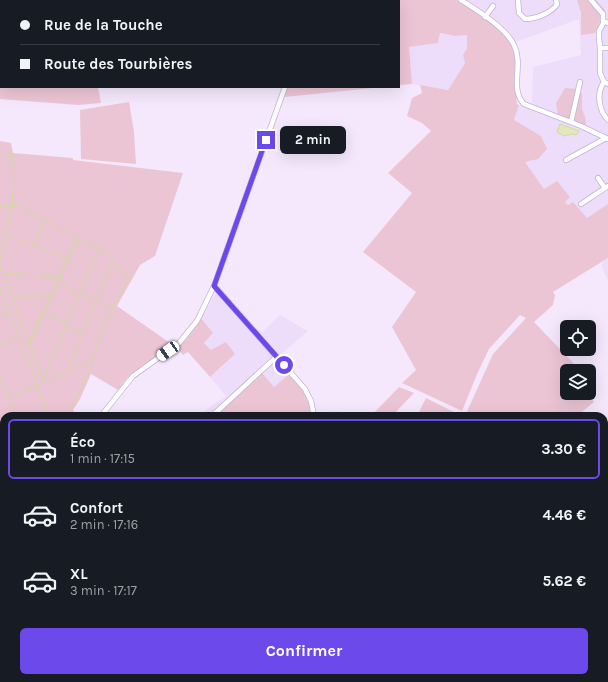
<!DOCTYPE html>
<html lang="fr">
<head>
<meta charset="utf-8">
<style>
  body { margin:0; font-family:Karla,sans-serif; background:#20242c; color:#f1f3f6; height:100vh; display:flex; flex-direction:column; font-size:15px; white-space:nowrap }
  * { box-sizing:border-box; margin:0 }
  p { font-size:13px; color:#9ea1a6 }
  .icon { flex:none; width:22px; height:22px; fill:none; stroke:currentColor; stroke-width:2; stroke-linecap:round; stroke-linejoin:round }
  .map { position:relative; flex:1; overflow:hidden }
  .panel { position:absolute; left:0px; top:412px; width:608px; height:270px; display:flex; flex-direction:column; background:#171b24; border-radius:12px 12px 0 0; box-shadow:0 4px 16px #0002 }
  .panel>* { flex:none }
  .top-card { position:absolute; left:0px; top:0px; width:400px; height:88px; box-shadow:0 4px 16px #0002; display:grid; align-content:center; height:88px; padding:0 20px; background:#171b24 }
  .buttons { position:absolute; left:560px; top:320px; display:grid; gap:8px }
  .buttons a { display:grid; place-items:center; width:36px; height:36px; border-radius:6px; background:#171b24; box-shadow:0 4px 16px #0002; font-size:20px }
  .end { position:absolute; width:18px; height:18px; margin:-9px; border:5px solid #6c49eb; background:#fff; box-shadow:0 0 0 2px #fff }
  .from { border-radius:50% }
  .bubble { position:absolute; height:28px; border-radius:6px; background:#171b24; box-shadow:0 4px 16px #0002; font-size:13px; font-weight:700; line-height:28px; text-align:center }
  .car { position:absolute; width:12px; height:24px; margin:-12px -6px; border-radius:5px; box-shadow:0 0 3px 1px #0007; background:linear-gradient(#fff 24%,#345 0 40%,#fff 0 76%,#345 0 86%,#fff 0) }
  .top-card b { display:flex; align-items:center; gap:14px; height:38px; font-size:15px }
  .top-card b+b { border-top:1px solid #363941 }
  .top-card i { width:10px; height:10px; background:#f1f3f6 }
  ul { padding:7px 0 0; list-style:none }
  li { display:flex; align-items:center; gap:12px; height:60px; margin:0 8px 6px; padding:0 12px; border:2px solid transparent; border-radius:6px }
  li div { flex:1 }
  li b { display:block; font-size:15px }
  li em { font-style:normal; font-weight:700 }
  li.selected { border-color:#6c49eb }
  li>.icon { width:36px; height:36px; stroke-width:1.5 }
  .cta { display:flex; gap:8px; margin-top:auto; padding:8px 20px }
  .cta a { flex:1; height:46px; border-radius:6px; background:#6c49eb; color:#fff; font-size:16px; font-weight:700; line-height:46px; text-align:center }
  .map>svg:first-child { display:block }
  .residential { fill:#eddcfa }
  .green { fill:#ecc5d5 }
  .water { fill:#e2e8bb; stroke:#d2daa0 }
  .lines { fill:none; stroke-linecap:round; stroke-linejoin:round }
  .stream { stroke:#d2daa0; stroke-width:1 }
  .minor-casing { stroke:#c1b2d5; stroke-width:6 }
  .major-casing { stroke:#fff; stroke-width:8 }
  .minor { stroke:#fff; stroke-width:4.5 }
  .major { stroke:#d99efd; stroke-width:6 }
  .route { stroke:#6c49eb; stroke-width:5 }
</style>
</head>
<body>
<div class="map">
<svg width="608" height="682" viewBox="0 0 608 682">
  <rect width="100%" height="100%" fill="#f5e8fd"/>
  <path class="residential" d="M457,0h151v204l-21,14 -14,-15 -5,2 -3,-4 5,-4 -26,-8 -24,-33 -6,-36 5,-15 13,-1 1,-37 48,-12 -2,-36 -66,24 -17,-16z
    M440,33l15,3 12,-1v13l-4,7 2,8 -17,27 -36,-6 -3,-37 29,-4z
    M608,258v23l-6,-14 1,-5z
    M219,286l42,47 19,-18 28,16 -29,25 13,15 -18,16 -12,-14 -42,39 3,4h-26l29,-20 -16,-19 25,-23 -24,-4 -7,-7 9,-10 -12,-15z
    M338,411l2,5h-24z
    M608,539v143h-70l8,-4h58v-134z
    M0,563l4,4v74l-4,3z
    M235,678h34l-3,4h-33z"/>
  <path class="green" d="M0,0h92v1h-91v86h97l3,16 -23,2 -78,-6z
    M332,0h125l39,27 11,10 6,9 4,14 -3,15 3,29 2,1 -5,15 27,16 6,13 -9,10 -13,3 19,27 13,-8 13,16 -5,5 3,3 5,-3 14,16 21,-14v54l-55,34 2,3 -2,10 -19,17 47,49h-14v22h20l7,9 -17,14h-112l28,-62 33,-36 -6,-3 -31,34 -11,23 -16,39 -60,-28 14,-13 -24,-43 24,-35 -53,-40 49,-59 -24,-20 43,-42 -9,-8 -15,-7 5,-18 10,-5 -2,-8 28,5 17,-27 -2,-8 4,-7v-13l-12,1 -15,-3 -2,10 -29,4 3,37 -13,1v-84h-72z
    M577,0h19l9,10 -10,23 -14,2v-23z
    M287,87h96l-99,10z
    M565,88l13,1 4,5v15l4,11 -1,8 -27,-13 -2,-12z
    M129,102l5,30 2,32 -55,-5 -1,-49z
    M0,141l11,2 2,10 60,5v2l110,13 -28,83 -15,9 -23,41 56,39 -46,33 -9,12 -27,-16 -11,25 -7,11 3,6h-72v92l-4,3z
    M201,318l12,15 -9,10 7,7 15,-8 9,12 -25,23 -22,-25 -5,3 -6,-8 9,-7z
    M262,373l12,14 15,-13c15,16 18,20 23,42h-89l-3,-4z
    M399,387l15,6 -22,23h-21z
    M426,398l34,17v1h-43z
    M182,678h41l-1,4h-41z
    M269,678h25l5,4h-33z"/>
  <path class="water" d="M560,124l19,7 -3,4 -4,-1 -8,2 -7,-4z"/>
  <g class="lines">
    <path class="stream" d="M0,156l12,-2 2,28 -2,25 -12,52
      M0,207l18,-1 81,43 4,2 2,-1 16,22 8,5c-9,19 -20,37 -27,56 -10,28 -17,60 -37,83
      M6,235l64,24
      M36,245l8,-25
      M0,264l43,116 56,-131
      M4,274l57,3
      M59,284l54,24
      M0,287l49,129
      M13,297h37
      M45,313l22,10
      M0,316l9,-4
      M67,327l15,7
      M30,341l46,-103
      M0,345l19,-8
      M30,345l49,-106
      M70,365l42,-103
      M0,377l16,39
      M9,398l84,-38
      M10,416l4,-3
      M0,423l4,-3
      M0,497l3,6
      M184,682l1,-4"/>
    <g class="minor-casing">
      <path id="minor" d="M296,0v1
        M461,0c17,11 44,27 53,45 10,21 -5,43 10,59l57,22 27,13
        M518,0l1,13 6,6c10,0 27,-6 32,-15l-1,-4
        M591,0l12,14
        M603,14v7l5,2
        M485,17l8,-11
        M604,22l-5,9v7l1,10v25l4,9 4,2
        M600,48h8
        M604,82c-8,11 -5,29 4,38
        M571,122l9,-40
        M566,160l40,-22
        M598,178l7,10
        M581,204l27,-18
        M214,286l91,103 6,12 3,15
        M101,416l32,-40 46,-33 18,-22 17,-35 71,-199
        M212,416l64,-59
        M0,512l4,-2
        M0,603l4,3
        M604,609l4,3
        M604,665l2,17
        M278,678l5,4"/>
    </g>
    <g class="major-casing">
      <path id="major" d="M604,633l4,-3
        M531,682l8,-4"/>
    </g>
    <use href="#minor" class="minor"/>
    <use href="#major" class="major"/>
  </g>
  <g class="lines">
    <path class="route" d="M266,140l-52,146 70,79"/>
  </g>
</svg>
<div class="buttons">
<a><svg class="icon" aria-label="locate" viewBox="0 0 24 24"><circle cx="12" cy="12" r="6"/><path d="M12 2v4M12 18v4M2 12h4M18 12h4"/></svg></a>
<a><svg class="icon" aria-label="layers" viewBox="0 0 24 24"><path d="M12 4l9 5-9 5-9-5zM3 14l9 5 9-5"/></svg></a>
</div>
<i class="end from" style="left:284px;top:365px"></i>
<i class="end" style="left:266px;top:140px"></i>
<div class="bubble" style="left:280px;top:126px;width:66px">2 min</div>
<i class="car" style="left:168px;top:351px;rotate:236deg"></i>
<div class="top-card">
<b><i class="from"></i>Rue de la Touche</b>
<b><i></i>Route des Tourbières</b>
</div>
<section class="panel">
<ul>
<li class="selected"><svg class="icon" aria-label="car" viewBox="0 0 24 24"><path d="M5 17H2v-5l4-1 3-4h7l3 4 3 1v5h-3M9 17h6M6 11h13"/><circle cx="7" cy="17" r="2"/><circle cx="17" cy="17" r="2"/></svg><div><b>Éco</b><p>1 min · 17:15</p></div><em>3.30 €</em></li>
<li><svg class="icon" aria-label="car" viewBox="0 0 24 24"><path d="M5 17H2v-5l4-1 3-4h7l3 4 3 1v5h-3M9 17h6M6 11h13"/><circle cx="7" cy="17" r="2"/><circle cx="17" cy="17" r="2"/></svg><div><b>Confort</b><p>2 min · 17:16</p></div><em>4.46 €</em></li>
<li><svg class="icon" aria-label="car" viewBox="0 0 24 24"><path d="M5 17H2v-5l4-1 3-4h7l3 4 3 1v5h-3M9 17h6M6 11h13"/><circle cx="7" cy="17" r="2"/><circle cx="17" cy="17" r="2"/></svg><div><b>XL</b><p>3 min · 17:17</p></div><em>5.62 €</em></li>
</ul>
<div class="cta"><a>Confirmer</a></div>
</section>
</div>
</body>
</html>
